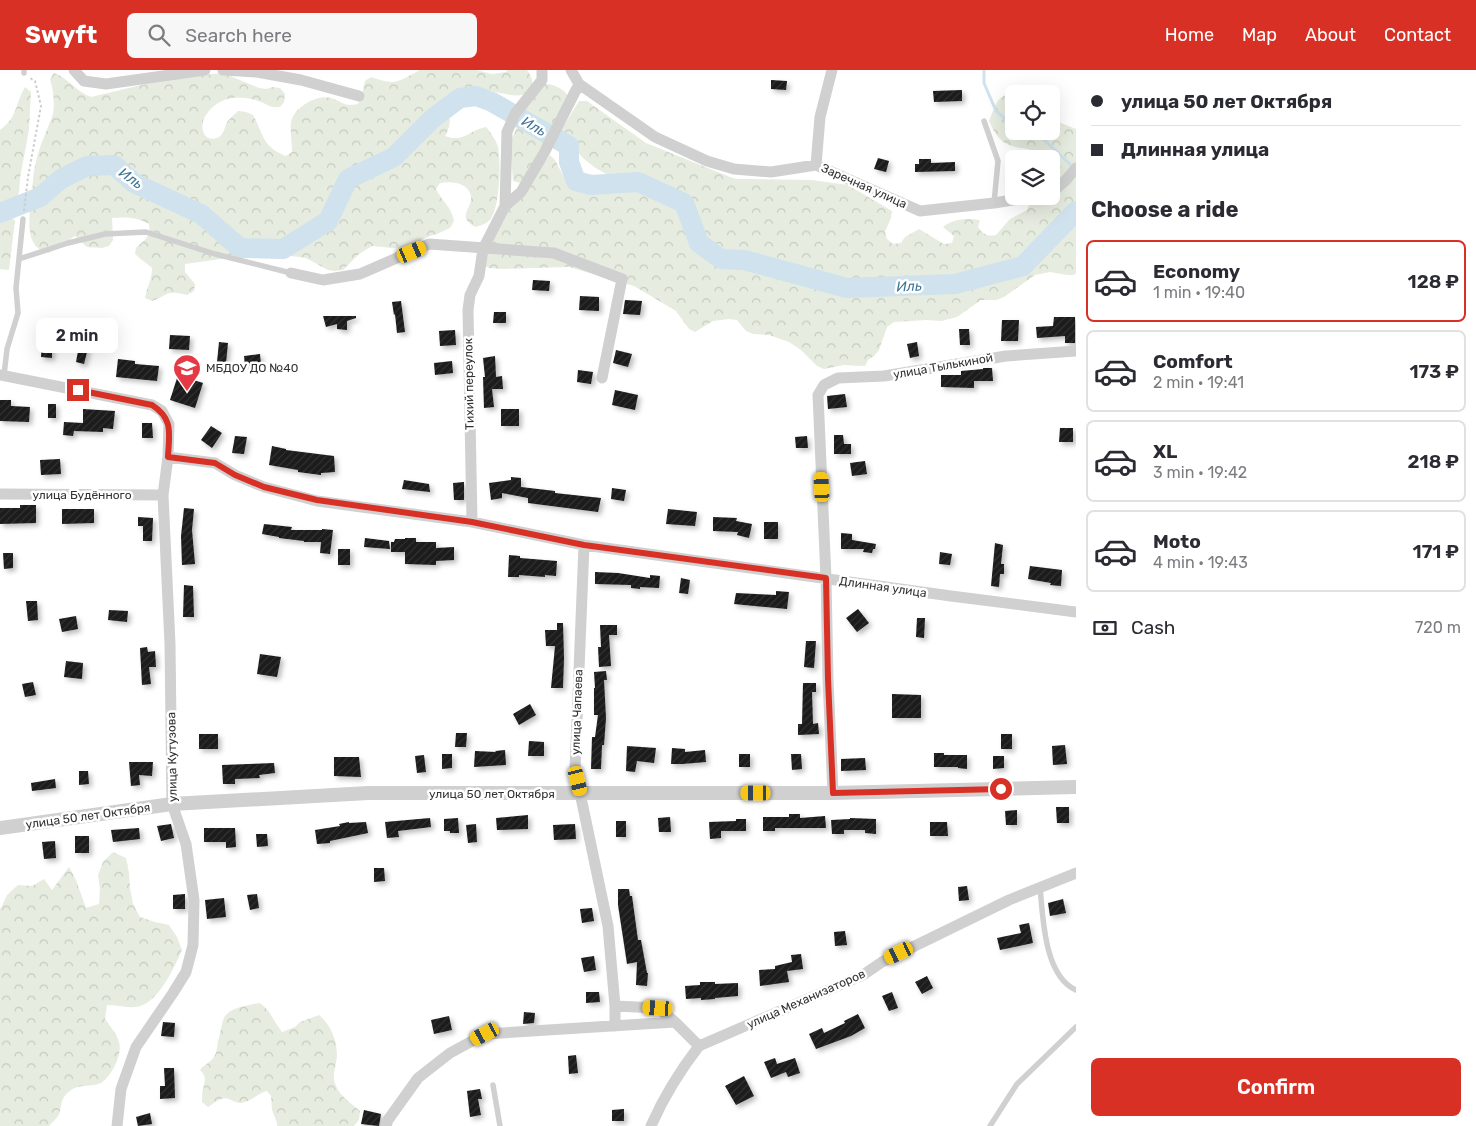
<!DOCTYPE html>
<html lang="en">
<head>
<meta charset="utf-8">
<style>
  body { margin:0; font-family:Rubik,sans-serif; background:#f7f7f7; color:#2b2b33; height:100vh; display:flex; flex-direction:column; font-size:19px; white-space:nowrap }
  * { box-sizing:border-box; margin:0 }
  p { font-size:16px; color:#7c7c81 }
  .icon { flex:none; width:28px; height:28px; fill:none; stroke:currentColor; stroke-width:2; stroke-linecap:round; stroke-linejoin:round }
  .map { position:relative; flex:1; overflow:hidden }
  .drawer { display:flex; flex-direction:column; background:#fff; width:400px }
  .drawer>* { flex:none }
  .hud { display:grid; align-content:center; height:110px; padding:0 15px; background:#fff }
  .controls { position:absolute; left:1005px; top:15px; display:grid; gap:10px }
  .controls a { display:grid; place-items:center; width:55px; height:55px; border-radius:8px; background:#fff; box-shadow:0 5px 20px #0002; font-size:25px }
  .end { position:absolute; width:22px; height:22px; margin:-11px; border:6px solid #d93025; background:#fff; box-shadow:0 0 0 2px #fff }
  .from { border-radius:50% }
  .bubble { position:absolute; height:35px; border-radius:8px; background:#fff; box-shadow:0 5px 20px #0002; font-size:16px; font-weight:600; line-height:35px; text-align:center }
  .car { position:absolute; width:15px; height:30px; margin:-15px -8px; border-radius:6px; box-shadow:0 0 4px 1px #0007; background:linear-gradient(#f5c518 24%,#345 0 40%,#f5c518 0 76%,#345 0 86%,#f5c518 0) }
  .hud b { display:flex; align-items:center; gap:18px; height:48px; font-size:19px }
  .hud b+b { border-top:1px solid #e1e1e2 }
  .hud i { width:12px; height:12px; background:#2b2b33 }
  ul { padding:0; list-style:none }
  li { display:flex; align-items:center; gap:15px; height:82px; margin:0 10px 8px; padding:0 5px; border:2px solid #e1e1e2; border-radius:8px }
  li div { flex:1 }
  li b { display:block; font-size:19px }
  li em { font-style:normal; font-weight:600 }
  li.on { border-color:#d93025 }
  li>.icon { width:45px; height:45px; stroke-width:1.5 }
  h2 { padding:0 15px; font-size:22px; line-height:60px }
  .pay { display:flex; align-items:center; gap:12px; height:55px; padding:0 15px; font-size:19px }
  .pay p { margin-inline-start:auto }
  .cta { display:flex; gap:10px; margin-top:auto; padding:10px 15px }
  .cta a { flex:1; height:58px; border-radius:8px; background:#d93025; color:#fff; font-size:20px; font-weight:600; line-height:58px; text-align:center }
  header { display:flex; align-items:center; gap:30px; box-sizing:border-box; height:70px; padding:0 25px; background:#d93025; color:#fff }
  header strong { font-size:24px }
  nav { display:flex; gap:28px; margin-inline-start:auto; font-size:18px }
  .search { width:350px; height:45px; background:#f7f7f7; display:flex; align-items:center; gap:12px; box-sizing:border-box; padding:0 18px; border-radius:8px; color:#7c7c81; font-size:19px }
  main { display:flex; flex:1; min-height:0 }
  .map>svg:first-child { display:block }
  .forest { fill:url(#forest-crowns) }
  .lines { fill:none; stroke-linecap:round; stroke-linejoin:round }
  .stream { stroke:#cfe2ee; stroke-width:3 }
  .river { stroke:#cfe2ee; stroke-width:20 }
  .building { fill:url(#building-hatch); filter:url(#shadow) }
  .path { stroke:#cdcdcd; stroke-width:2; stroke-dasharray:2.5 2.5; stroke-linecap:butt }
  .service { stroke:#d0d0d0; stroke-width:5.5 }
  .minor { stroke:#d0d0d0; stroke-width:11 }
  .tertiary { stroke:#d0d0d0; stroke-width:14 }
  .route { stroke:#d93025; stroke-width:6 }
  .labels { text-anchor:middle; stroke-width:5; stroke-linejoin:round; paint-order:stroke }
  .street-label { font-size:12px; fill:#333; stroke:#fff }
  .poi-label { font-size:12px; fill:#333; stroke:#fff; text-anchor:start }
  .water-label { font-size:14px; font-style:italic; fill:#3f7597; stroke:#fff }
</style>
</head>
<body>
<header>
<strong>Swyft</strong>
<div class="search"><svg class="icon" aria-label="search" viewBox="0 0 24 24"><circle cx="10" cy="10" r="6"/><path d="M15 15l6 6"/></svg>Search here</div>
<nav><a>Home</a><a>Map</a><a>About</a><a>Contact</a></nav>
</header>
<main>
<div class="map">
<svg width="1076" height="1056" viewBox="0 0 1076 1056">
  <defs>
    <pattern id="forest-crowns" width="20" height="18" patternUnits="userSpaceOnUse" patternTransform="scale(1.25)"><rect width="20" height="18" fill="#e6ecdf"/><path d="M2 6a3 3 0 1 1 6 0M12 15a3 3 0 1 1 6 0" fill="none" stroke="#c6cbc0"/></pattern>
    <pattern id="building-hatch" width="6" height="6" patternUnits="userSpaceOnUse" patternTransform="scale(1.25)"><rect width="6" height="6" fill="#1a1a1a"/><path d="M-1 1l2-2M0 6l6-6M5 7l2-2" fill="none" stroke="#333"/></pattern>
    <filter id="shadow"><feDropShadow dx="3" dy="3" stdDeviation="2.5" flood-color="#0004"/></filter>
  </defs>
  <rect width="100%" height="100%" fill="#fff"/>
  <path class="forest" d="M420,0h56l16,4 14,-2 2,-2h19c7,9 9,21 -5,25 -5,1 -11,0 -16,-1 -23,-4 -43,-10 -57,14 1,11 2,18 -4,28 19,7 24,-6 41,-9 5,6 10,13 12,20 3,16 2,60 -8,73 -4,4 -9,5 -14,7 -21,-10 -3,-19 -5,-31 -3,-14 -20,-15 -31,-13l-4,6c7,14 14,15 18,32l-4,7 -13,6 -7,2 -27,13 -31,-3 -13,8 -16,16 -8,1 -7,-1 -22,-12 -15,-2h-49l-57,8v8l10,12 -1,7 -7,4c-22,-5 -16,-1 -35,6l-7,-3c2,-11 7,-19 7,-30 -5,-5 -11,-8 -17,-14l1,-6c9,-9 15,-10 13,-24 -12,-7 -24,-7 -37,-6l1,22 -4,6 -7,2 -15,-1 -12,-11 -26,17c-27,-5 -19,-40 -17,-60 1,-10 1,-21 4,-31 3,-16 12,-33 17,-48 2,-11 0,-25 -3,-35l4,-6c16,6 22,19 37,24l80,-19 52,-5 36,15 7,1 7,-2 7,1 5,6 -1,8 -4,5c-12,1 -12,-3 -22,-6 -20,-7 -40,-4 -52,14 -7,9 -4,28 11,23 7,-2 7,-10 10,-16 3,-4 7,-7 11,-11l8,1 7,3c11,20 9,32 33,41l6,-4c0,-10 -2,-20 -1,-29 2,-15 25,-29 40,-25 13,4 12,9 27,6 6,-9 4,-14 7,-23l6,-4c26,9 26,5 49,-7z
    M545,14c10,0 16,4 23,11l-43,83 -5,5 -7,-2 -3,-38 17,-38z
    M25,17l6,5 -2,38 -9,48 -1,14 -2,7 -6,5 -5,6 9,11 -6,49 -9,-1v-139c18,-13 15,-26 25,-43z
    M1013,23l2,1h-1v37h37v-12l25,10v144l-2,2h-7l-17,-3 -15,3 -31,22 -7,3h-16l-24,17 -8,2 -7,2 -15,-1 -33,2 -7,5 -8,23 -5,6 -6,4 -3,6 -21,-1 -20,4 -7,-3 -16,-16 -12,-8 -20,-7 -16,-1 -7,-3 -9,-11 -8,-1 -16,2 -18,11 -6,-3 -13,-18 -42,-25 -65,-19 -66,2 -14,-1 -6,-3 22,-54 32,-39 13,-17 5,5 10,19 38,13 10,-14 -19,-11 -11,-9 -23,-26 19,-31h8l59,42 84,34 7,2 75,1 36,5 44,26 -1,7 -6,14 2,7 6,5 8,-1 4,-6 14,-8 25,15 8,-1 2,-7 -11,-9c11,-9 24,-9 37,-7l-2,7c5,7 9,10 18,8l14,-16 17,-9 6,-14h18v-37h-11c-9,-13 -14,-9 -28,-13 -12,-3 -18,-14 -23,-25 7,-15 6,-25 24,-28z
    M113,782l13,6 3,15 1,15 3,16 7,13 15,5 14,3 8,12 5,13c-8,18 -25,56 -47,57 -9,1 -19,-2 -28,-2l-2,14c5,7 12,15 14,23 4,12 -8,35 -18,41 -9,4 -22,1 -30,7 -12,9 -8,14 -12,24 -1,4 -7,8 -10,12h-49v-218h1l6,-13 11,-10 14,1 12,-7 8,11 17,-23 7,13 10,28 13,-4 1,-15 -2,-14 5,-13z
    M260,933c11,8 14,19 22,29l13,-5 5,-5 19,-7c12,10 18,25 18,41 -1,11 -6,20 -1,30 4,10 16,18 24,25l-1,9 -5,6h-77v-3l-5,-13 -1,-14 -4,-5c-9,2 -16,11 -26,12 -4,0 -8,-2 -12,-4 -8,-3 -14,4 -21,8l-6,-5c0,-4 0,-9 1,-13 2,-9 4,-12 -3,-19 4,-5 11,-8 14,-13 3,-4 3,-11 4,-16 2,-6 4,-19 6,-23 5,-11 26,-13 36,-15z"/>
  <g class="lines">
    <path class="stream" d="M984,0v13l12,28 18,15
      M1026,61l16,7 31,29"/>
    <path class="river" d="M0,143l40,-16 21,-18 26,-13 27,-1 20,18 67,31 39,34 43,1 45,-28 20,-42 46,-22 39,-39 27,-20 16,-2 16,6 77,44v16l7,19 15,4 47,-3 46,21 15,40 22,16 23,1 103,28 108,-4 68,-18 53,-55"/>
  </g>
  <path class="building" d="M771,10l16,1 -1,9 -15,-1z
    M962,20v11l-28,1 -1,-11z
    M878,88l11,3 -3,11 -12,-3z
    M919,89h12v4l24,-1v9l-40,1v-8h4z
    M533,210l17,1 -1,10 -17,-1z
    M580,226l19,1v14l-20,-1z
    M625,230l17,1 -2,14 -17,-1z
    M401,231l4,31 -8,1 -2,-19 -1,1 -2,-13z
    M494,242h12v11h-13z
    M323,246h33v2l-9,3v9l-10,-1v-5l-11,3z
    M1054,247h21v26h-10v-7l-28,2 -1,-11 17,-1z
    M1002,250h17l-1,21h-17z
    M959,259h10l1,16h-10z
    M455,260l1,15 -16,1 -1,-15z
    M170,265l20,1 -1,14 -20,-1z
    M219,272l9,1 -2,20 -9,-1z
    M917,272l2,14 -9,2 -3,-14z
    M42,273h10v15l-11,-1z
    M79,276l9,2 -4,16 -8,-2z
    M616,280l16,4 -4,13 -15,-4z
    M260,284l1,11 -16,1 -1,-10z
    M495,286l1,21 6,-1 1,13h-11l2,18 -10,1 -1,-31h2l-2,-19z
    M118,289l17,2v3l24,2 -2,15 -41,-4z
    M452,291l1,12 -18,2 -1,-12z
    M983,298h9l1,13h-19v7l-33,-1v-12h20v-4l22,-2z
    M578,300l15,2 -2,12 -14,-2z
    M178,305l25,8 -8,25 -25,-8z
    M615,320l23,5 -3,15 -23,-5z
    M845,324l2,13 -19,2 -1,-13z
    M0,330h11v6l19,1 -1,15 -29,-1z
    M48,334h8v14h-8z
    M83,339l32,2 -2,18 -10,-1v4l-29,-1 -1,5 -10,-1 1,-13 19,1z
    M501,339h18v17h-18z
    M142,353h10l1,15h-11z
    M211,356l11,7 -10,15 -11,-8z
    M1060,358h13v14h-14z
    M834,365h9l1,9h7v10h-17z
    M235,366l12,1 -3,17 -12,-1z
    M807,366l1,12h-12l-1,-11z
    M272,376l14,3v1l48,6 1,16 -14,1v2l-23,-3v-2l-29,-5z
    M60,389l1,15 -20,1 -1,-15z
    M865,391l2,13 -15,2 -2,-13z
    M511,407l10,1v9l34,4v2l46,5 -3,14 -70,-9v-5l-26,-5v5l-11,2 -2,-17 22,-3z
    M404,410l25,4 1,8 -28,-3z
    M464,412v18h-10l-1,-17z
    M612,418l14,2 -2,11 -13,-2z
    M20,435h16v18l-36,1v-16h20z
    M184,438l10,1 -2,21 3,34 -13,1 -1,-29z
    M62,439h32v14l-32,1z
    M668,439l29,3 -2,14 -29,-2z
    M138,447l15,1 -1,23h-9v-15h-5z
    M713,447l24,1 -1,3 16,3 -3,14 -12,-3 1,-3 -25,-1z
    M764,452h14v17h-14z
    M264,454l28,3 -1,3h31v-1l11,1 -3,24 -10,-1 1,-11h-17v-1l-25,-3v-1l-17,-3z
    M841,463l11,1v6l24,4 -1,5h-2l-1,4 -9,-1 1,-3h-23z
    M365,468l24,3 1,8 -26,-2z
    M405,468h11v4h20v6l18,-1v13l-18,1v4l-31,-1v-12h-14v-10h3l1,-3h10z
    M995,473l8,2 -2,19h3v10h-4l-1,13 -8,-1z
    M338,479h12v16h-12z
    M940,482l12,2 -2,11 -11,-1z
    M3,483h10v15l-9,1z
    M509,485l11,1v2l37,3 -1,15 -11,-1v2l-26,-2v2h-11z
    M1030,496l32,4 -1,16 -11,-1 1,-2 -23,-4z
    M595,502l23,1 32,5v-3l10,1 -1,12 -19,-1v2l-9,-1v-3l-36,-1z
    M681,508l9,2 -2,14 -9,-1z
    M184,515l9,1 1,31h-11z
    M776,521l13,1 -2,17 -53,-5 2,-11 40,2z
    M26,531h11l1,19 -10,1z
    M858,539l11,14 -12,9 -11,-14z
    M109,540l19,1 -1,11 -19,-2z
    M76,546l2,13 -16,3 -3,-13z
    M917,548h8l-1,20 -8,-1z
    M557,553h6l1,35 -1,30h-12l4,-42h-9l-1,-16h12z
    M600,555h17v10h-8l2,31 -12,1 -1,-20h3z
    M806,571h10l-2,27 -10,-1z
    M147,577l1,5 7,-1 1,16h-7l2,17 -9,1 -2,-37z
    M260,584l21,3 -4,20 -20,-3z
    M66,591l17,2 -1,16 -18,-2z
    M606,601l1,9h-3l2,38 -2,27h-2l-1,24h-10l1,-32h3l3,-22h-4v-27h1l-1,-16z
    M33,612l3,13 -11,2 -3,-13z
    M803,613h13v9h-4l1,32 5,-1 1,11 -21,1v-11h4z
    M892,624l29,1v23h-29z
    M530,634l6,11 -17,10 -6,-11z
    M456,663h11l-1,14h-11z
    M199,664h19v15h-19z
    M1001,664h11v15h-11z
    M529,671l15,1v14h-16z
    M1065,675l2,19 -14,1 -1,-19z
    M627,676l29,2 -2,15 -17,-2 -2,11 -9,-1z
    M672,678l13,1v3l20,-2 1,12 -24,2h-11z
    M505,680l1,15 -32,2 1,-16 21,1 -1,-1z
    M934,683h10v2h23v14l-9,-1v-1h-24z
    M442,684h10v14l-10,1z
    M739,684h11v13h-11z
    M791,684h10l1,15 -10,1z
    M424,685l2,17 -9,1 -2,-17z
    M993,686h11v12l-11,1z
    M334,687h25l2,20 -27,-1z
    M865,688l1,12 -25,1v-12z
    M129,692h24l-1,14 -13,-1 1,10 -9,1z
    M274,693l1,10 -16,2 1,3 -25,1v5h-12l-1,-19z
    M79,701h9l1,13 -10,1z
    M55,709l1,9 -24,3 -1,-8z
    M1056,737h13v16h-12z
    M1017,740v15h-11l-1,-14z
    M789,744h11v4l25,-2 1,12h-51v3h-12v-14h26z
    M528,745v14l-31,1 -1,-12z
    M670,747l1,15h-12l-1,-14z
    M430,748l1,9 -33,4 1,6 -12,1 -2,-16z
    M458,748l1,15h-9v-2h-6v-12z
    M850,748l26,1v15l-11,-1v-3h-21v4h-12l-1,-14 19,-1z
    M736,749h10v12h-25v7l-11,1 -1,-17 27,-1z
    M616,751h10v16h-10z
    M349,752v1l17,-1 2,11 -38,8v2l-13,1 -2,-14 25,-4 -1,-2z
    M930,752h17l1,14h-18z
    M171,754l3,14 -13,3 -4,-15z
    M476,754l1,18 -9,1 -2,-18z
    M575,754l1,15 -22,1 -1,-15z
    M139,758l1,11 -27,3 -2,-12z
    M204,758h31l1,19 -10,1v-6h-22z
    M256,764h11l1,12 -11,1z
    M75,766h14v17h-14z
    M55,771l1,17 -12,1 -2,-17z
    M374,798h10l1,13 -11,1z
    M967,816l2,14 -10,1 -1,-14z
    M618,819h11l1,7h2l6,44h3l6,33h1l-1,13 -11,-1 1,-23 -10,2 -9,-59z
    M185,824v15h-12v-14z
    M257,824l2,14 -9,2 -3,-15z
    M224,828l2,19 -19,2 -2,-19z
    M1063,829l3,14 -16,3 -2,-13z
    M592,838l2,13 -12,2 -2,-14z
    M1029,853l4,20 -33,7 -3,-12 24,-5 -2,-8z
    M845,861l2,14 -12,1 -1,-14z
    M801,884l2,15 -16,2 2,11 -29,4 -1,-16 16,-1v-3l17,-4 -1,-7z
    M594,886l2,14 -12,2 -3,-14z
    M927,906l6,12 -11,6 -7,-12z
    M700,912h15v2l23,-1v13l-23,2v1l-14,1v-2l-15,1 -1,-13 15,-1z
    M586,922h13l1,10 -14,1z
    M892,922l6,16 -9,3 -7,-15z
    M524,942l11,1 -1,10 -11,1z
    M858,944l7,14 -14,8 -35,13 -7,-15 13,-6 2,5 21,-10 -1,-2z
    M449,946l3,14 -18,4 -3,-14z
    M163,952l12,1 -1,14 -13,-1z
    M576,985l2,18 -9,1 -1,-18z
    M775,988l2,6 18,-6 5,15 -12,4 -2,-5 -15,6 -7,-16z
    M164,998h10l1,30 -15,1v-13h5z
    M744,1006l10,20 -18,9 -11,-19z
    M480,1019l2,10h-4l3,16 -11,2 -3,-26z
    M624,1039v12h-12v-11z
    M364,1040l17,4 -2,12 -18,-2z
    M150,1043l2,11 -14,2 -2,-9z"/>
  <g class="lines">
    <path class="path" d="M24,141l4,-34 13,-71 -6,-25 -5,-3"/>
    <path class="service" d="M24,0v3
      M984,51l14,40 -4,42
      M19,189l49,-16 37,-9 41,-2 69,22 76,19
      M4,305l3,-26 11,-36 -2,-25 7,-69
      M1040,817c3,30 4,89 36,103
      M493,1015l7,41
      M990,1056l27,-42 59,-57"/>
    <path class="minor" d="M74,0l10,11 22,3 99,-14
      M223,0l34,2 44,8 58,16
      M571,0l8,14 76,53 52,24 27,8 37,3 45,-7 104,46 74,-8 43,-7
      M816,95l4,-48 12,-47
      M1051,123l15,-13 10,-12
      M505,136l2,-74 8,-18 27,-34v-10
      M291,203l32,7 37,-6 69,-30 125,9 68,26 -20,99
      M0,305l152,30 10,6 7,13 -1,33 -5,38 7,149 2,160 14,40 8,56 -1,45 -7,27 -13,21 -37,54 -15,42 -4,37
      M168,387l47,6 20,12 29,12 53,14 155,21 112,23 367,51 125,16
      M0,424l163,1
      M472,452l-4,-212 2,-15 9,-19 4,-27 22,-43 16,-14 23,-39 35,-69
      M584,475l-9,224 33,157 7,80v20
      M833,723l-5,-114 -2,-101 -8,-183 6,-10 14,-7 46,-2 122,-20 70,-5
      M615,936l43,2 17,14
      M386,1056l2,-6 30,-42 32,-25 35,-19 190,-12 24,24
      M651,1056c13,-30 28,-54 48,-80l164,-71 19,-13 127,-62 67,-27"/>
    <path class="tertiary" d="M0,758l172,-24 196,-11h465l243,-6"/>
  </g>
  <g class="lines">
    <path class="route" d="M78,320l74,15c22,14 17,29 16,52l47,6 20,12 29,12 53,13 155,22 112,23 242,33 2,101 5,114 168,-4"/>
  </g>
  <defs>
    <g id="school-pin" transform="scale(1.4375)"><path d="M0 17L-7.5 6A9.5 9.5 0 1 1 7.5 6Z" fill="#e63946" stroke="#fff"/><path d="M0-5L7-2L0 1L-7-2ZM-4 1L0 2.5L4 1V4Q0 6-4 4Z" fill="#fff"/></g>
  </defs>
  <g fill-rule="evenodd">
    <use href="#school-pin" x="187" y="298"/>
  </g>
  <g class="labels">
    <g class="street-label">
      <text transform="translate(864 116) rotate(24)" y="4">Заречная улица</text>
      <text transform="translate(943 296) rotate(-10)" y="4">улица Тылькиной</text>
      <text transform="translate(469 314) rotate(-91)" y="4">Тихий переулок</text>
      <text x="82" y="429">улица Будённого</text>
      <text transform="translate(883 517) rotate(8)" y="4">Длинная улица</text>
      <text transform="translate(577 642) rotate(-88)" y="4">улица Чапаева</text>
      <text transform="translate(172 687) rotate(-91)" y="4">улица Кутузова</text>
      <text x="492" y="728">улица 50 лет Октября</text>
      <text transform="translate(88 746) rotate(-8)" y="4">улица 50 лет Октября</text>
      <text transform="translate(806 929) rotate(-24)" y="4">улица Механизаторов</text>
    </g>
    <g class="poi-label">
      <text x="206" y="302">МБДОУ ДО №40</text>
    </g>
    <g class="water-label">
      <text transform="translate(534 56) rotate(30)" y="5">Иль</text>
      <text transform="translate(131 108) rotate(35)" y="5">Иль</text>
      <text transform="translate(909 216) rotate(-2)" y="5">Иль</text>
    </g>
  </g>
</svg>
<div class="controls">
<a><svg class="icon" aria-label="locate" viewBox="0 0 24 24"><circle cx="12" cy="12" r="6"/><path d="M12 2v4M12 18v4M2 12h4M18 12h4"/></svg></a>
<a><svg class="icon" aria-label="layers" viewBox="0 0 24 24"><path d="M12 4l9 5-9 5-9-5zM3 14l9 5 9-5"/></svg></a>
</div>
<i class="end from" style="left:1001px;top:719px"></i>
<i class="end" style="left:78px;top:320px"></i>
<div class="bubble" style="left:36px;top:248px;width:82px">2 min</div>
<i class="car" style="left:412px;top:182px;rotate:67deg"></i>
<i class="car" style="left:822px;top:417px;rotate:357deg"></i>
<i class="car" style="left:578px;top:711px;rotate:166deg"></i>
<i class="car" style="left:756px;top:723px;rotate:270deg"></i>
<i class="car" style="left:899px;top:883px;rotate:244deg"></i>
<i class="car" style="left:658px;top:938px;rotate:273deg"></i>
<i class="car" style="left:485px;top:964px;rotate:242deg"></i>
</div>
<section class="drawer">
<div class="hud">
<b><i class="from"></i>улица 50 лет Октября</b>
<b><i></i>Длинная улица</b>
</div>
<h2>Choose a ride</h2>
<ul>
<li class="on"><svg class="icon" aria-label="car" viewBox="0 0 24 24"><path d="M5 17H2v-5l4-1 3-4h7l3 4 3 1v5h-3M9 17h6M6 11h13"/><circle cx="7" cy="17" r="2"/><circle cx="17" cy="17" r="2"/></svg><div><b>Economy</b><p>1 min · 19:40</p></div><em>128 ₽</em></li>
<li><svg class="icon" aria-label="car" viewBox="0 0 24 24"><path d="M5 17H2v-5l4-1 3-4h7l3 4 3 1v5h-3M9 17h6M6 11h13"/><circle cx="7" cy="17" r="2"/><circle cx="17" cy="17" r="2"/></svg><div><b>Comfort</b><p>2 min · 19:41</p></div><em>173 ₽</em></li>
<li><svg class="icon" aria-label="car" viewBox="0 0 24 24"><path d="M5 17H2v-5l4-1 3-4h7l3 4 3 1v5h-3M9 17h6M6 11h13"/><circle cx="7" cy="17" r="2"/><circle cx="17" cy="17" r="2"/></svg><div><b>XL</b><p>3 min · 19:42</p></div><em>218 ₽</em></li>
<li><svg class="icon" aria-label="car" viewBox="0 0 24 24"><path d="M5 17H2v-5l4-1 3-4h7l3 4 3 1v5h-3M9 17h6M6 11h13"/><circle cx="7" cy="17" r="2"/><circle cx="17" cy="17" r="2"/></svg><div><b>Moto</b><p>4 min · 19:43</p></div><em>171 ₽</em></li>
</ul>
<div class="pay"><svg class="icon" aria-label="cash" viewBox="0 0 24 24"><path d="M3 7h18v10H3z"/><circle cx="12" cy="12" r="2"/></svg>Cash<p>720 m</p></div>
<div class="cta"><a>Confirm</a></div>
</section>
</main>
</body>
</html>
